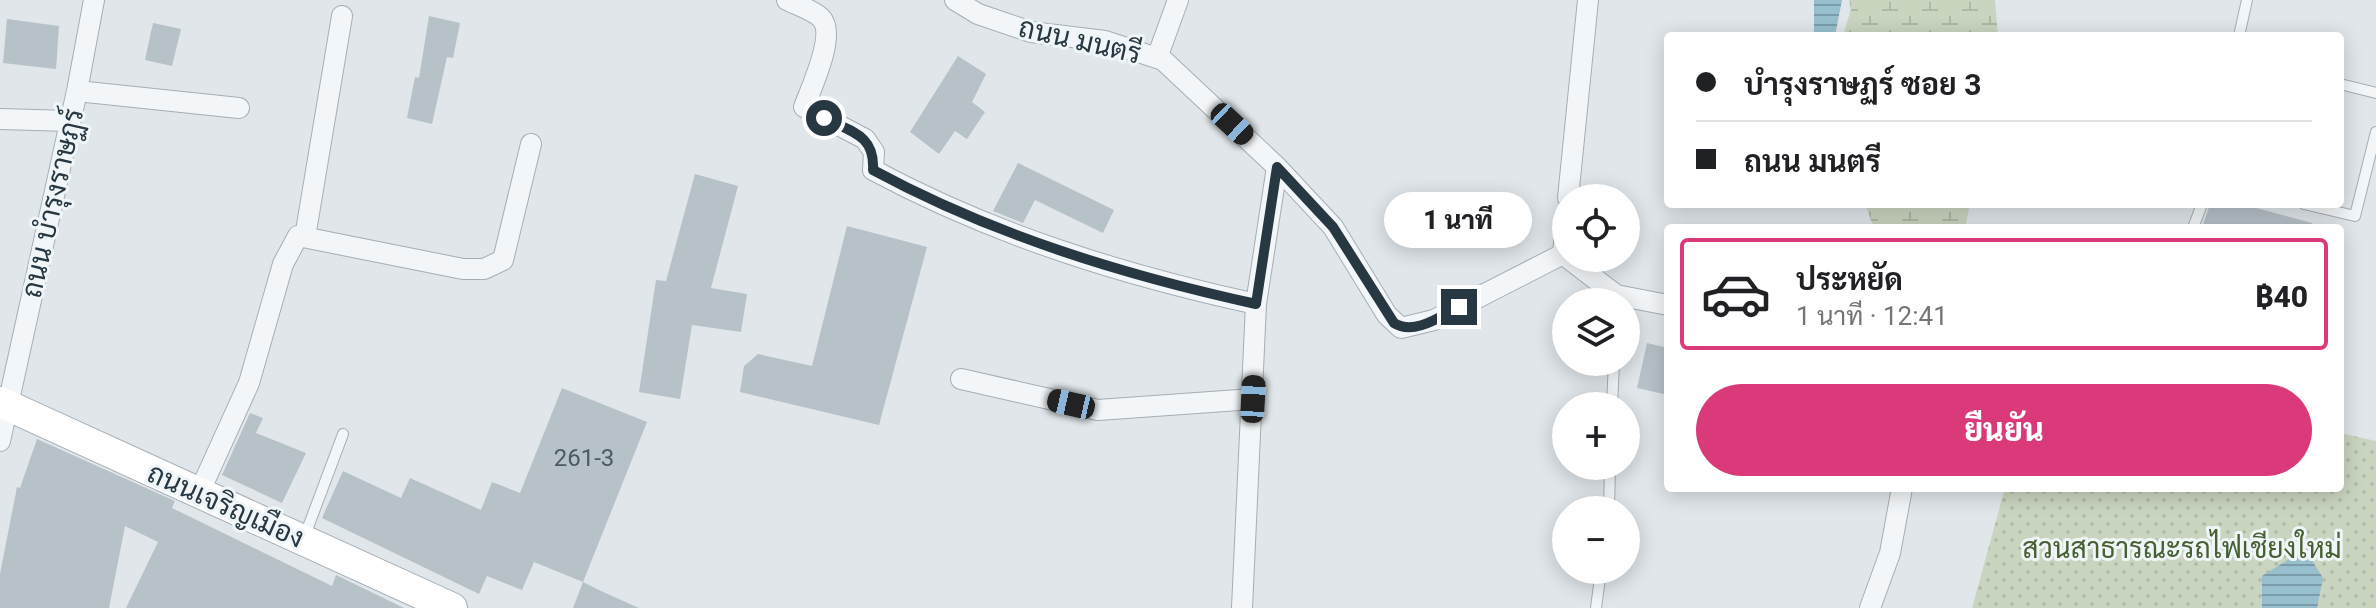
<!DOCTYPE html>
<html lang="th">
<head>
<meta charset="utf-8">
<style>
  body { margin:0; font-family:Roboto,Sarabun,sans-serif; background:#f2f2f2; color:#202124; height:100vh; display:flex; flex-direction:column; font-size:30px; white-space:nowrap }
  * { box-sizing:border-box; margin:0 }
  p { font-size:26px; color:#757577 }
  .icon { flex:none; width:44px; height:44px; fill:none; stroke:currentColor; stroke-width:2; stroke-linecap:round; stroke-linejoin:round }
  .map { position:relative; flex:1; overflow:hidden }
  .drawer { position:absolute; left:1664px; top:224px; width:680px; height:268px; display:flex; flex-direction:column; background:#fff; border-radius:8px; box-shadow:0 4px 20px #0003 }
  .drawer>* { flex:none }
  .guide { position:absolute; left:1664px; top:32px; width:680px; height:176px; border-radius:8px; box-shadow:0 4px 20px #0003; display:grid; align-content:center; height:176px; padding:0 32px; background:#fff }
  .controls { position:absolute; left:1552px; top:184px; display:grid; gap:16px }
  .controls a { display:grid; place-items:center; width:88px; height:88px; border-radius:50%; background:#fff; box-shadow:0 4px 20px #0003; font-size:40px }
  .end { position:absolute; width:36px; height:36px; margin:-18px; border:10px solid #273843; background:#fff; box-shadow:0 0 0 4px #fff }
  .from { border-radius:50% }
  .bubble { position:absolute; height:56px; border-radius:28px; background:#fff; box-shadow:0 4px 20px #0003; font-size:26px; font-weight:800; line-height:56px; text-align:center }
  .car { position:absolute; width:24px; height:48px; margin:-24px -12px; border-radius:10px; box-shadow:0 0 6px 2px #0007; background:linear-gradient(#222 24%,#8ab4d8 0 40%,#222 0 76%,#8ab4d8 0 86%,#222 0) }
  .guide b { display:flex; align-items:center; gap:28px; height:76px; font-size:30px }
  .guide b+b { border-top:2px solid #e0e0e0 }
  .guide i { width:20px; height:20px; background:#202124 }
  ul { padding:14px 0 0; list-style:none }
  li { display:flex; align-items:center; gap:24px; height:112px; margin:0 16px 12px; padding:0 16px; border:4px solid transparent; border-radius:8px }
  li div { flex:1 }
  li b { display:block; font-size:30px }
  li em { font-style:normal; font-weight:800 }
  li.current { border-color:#da3a7a }
  li>.icon { width:72px; height:72px; stroke-width:1.5 }
  .action { display:flex; gap:16px; margin-top:auto; padding:16px 32px }
  .action a { flex:1; height:92px; border-radius:48px; background:#da3a7a; color:#fff; font-size:32px; font-weight:800; line-height:92px; text-align:center }
  .map>svg:first-child { display:block }
  .wetland { fill:url(#wetland-marsh) }
  .park { fill:url(#park-dots) }
  .water { fill:url(#water-rules) }
  .building { fill:#b6c1c8 }
  .lines { fill:none; stroke-linecap:round; stroke-linejoin:round }
  .lane-casing { stroke:#a5aeb5; stroke-width:12 }
  .street-casing { stroke:#a5aeb5; stroke-width:22 }
  .secondary-casing { stroke:#a5aeb5; stroke-width:32 }
  .lane { stroke:#f3f6f8; stroke-width:10 }
  .street { stroke:#f3f6f8; stroke-width:20 }
  .secondary { stroke:#fff; stroke-width:30 }
  .route { stroke:#273843; stroke-width:10 }
  .labels { text-anchor:middle; stroke-width:6; stroke-linejoin:round; paint-order:stroke }
  .number-label { font-size:24px; fill:#4b5a64 }
  .street-label { font-size:28px; fill:#273843; stroke:#f0f5f7 }
  .park-label { font-size:28px; fill:#476033; stroke:#f0f5f7 }
</style>
</head>
<body>
<div class="map">
<svg width="2376" height="608" viewBox="0 0 2376 608">
  <defs>
    <pattern id="wetland-marsh" width="20" height="14" patternUnits="userSpaceOnUse" patternTransform="scale(2)"><rect width="20" height="14" fill="#cad5c0"/><path d="M1 5h8M5 5V1M11 12h8M15 12V8" fill="none" stroke="#aeb8a6"/></pattern>
    <pattern id="park-dots" width="8" height="8" patternUnits="userSpaceOnUse" patternTransform="scale(2)"><rect width="8" height="8" fill="#cad5c0"/><path d="M2 2h.1M6 6h.1" fill="none" stroke="#aeb8a6" stroke-width="1.8" stroke-linecap="round"/></pattern>
    <pattern id="water-rules" width="6" height="5" patternUnits="userSpaceOnUse" patternTransform="scale(2)"><rect width="6" height="5" fill="#97bfcd"/><path d="M0 2.5h6" fill="none" stroke="#7b9ca8"/></pattern>
  </defs>
  <rect width="100%" height="100%" fill="#e0e6ea"/>
  <path class="wetland" d="M1849,0h146l3,36h-155l8,-27z
    M1865,204h105l-5,24h-91z"/>
  <path class="park" d="M2340,433l36,8v167h-404l33,-120h335z"/>
  <path class="water" d="M1814,0h28l-7,36h-21z
    M2305,549l18,29 -6,30h-55v-32z"/>
  <path class="building" d="M429,16l31,7 -7,35 -6,-1 -15,67 -25,-6 8,-41 4,1z
    M7,19l52,7 -3,43 -53,-6z
    M153,23l28,6 -9,37 -27,-6z
    M958,56l28,18 -14,28 13,10 -18,27 -12,-8 -16,23 -29,-22z
    M1018,163l96,47 -11,23 -68,-33 -12,23 -30,-12z
    M695,174l43,12 -27,102 36,6 -6,38 -49,-7 -12,74 -41,-7 17,-112 10,1z
    M2210,204h31l71,19v5h-110z
    M847,226l80,21 -48,178 -139,-33 4,-26 14,-12 54,12z
    M1647,343l21,5v47l-31,-7z
    M562,388l85,34 -64,160 -49,-20 -12,28 -35,-14 -8,18 -157,-76 21,-47 58,27 9,-20 71,32 11,-28 28,11z
    M250,413l13,5 -7,15 50,20 -24,50 -60,-28z
    M37,439l138,62 -3,7 160,78 4,-11 68,33h-278l32,-66 -33,-16 -16,82h-109v-34l17,-87 3,1z
    M583,582l18,9 38,17h-66z"/>
  <g class="lines">
    <g class="lane-casing">
      <path id="lane" d="M2239,36l8,-36
        M2340,84l36,9
        M2304,204l51,12 21,-84
        M2193,228l9,-24
        M1612,406l2,-44
        M1609,510l1,-44
        M304,538l39,-104
        M1596,608l5,-38"/>
    </g>
    <g class="street-casing">
      <path id="street" d="M787,0c10,5 26,10 34,18 16,16 -10,70 -17,89l61,32 9,13 -1,18c121,65 250,105 383,134
        M955,0l23,14 53,18 74,9 58,19 114,107 56,60 54,88 14,13 33,-8 129,-66
        M1157,58l21,-58
        M77,91l162,17
        M0,119l70,2
        M1568,198l20,-198
        M305,237l37,-221
        M1563,254l3,-34
        M1568,258l48,37 52,10
        M961,379l137,31 155,-11
        M0,441l77,-350 17,-91
        M199,493l50,-110 34,-119 15,-28 165,33h21l19,-9 28,-116
        M1242,608l14,-304 21,-137
        M1870,608l20,-55 12,-65"/>
    </g>
    <g class="secondary-casing">
      <path id="secondary" d="M0,402l452,206"/>
    </g>
    <use href="#lane" class="lane"/>
    <use href="#street" class="street"/>
    <use href="#secondary" class="secondary"/>
  </g>
  <g class="lines">
    <path class="route" d="M824,118c28,14 51,17 49,52 120,65 251,105 383,134l21,-137 56,60 61,96c20,13 47,-7 65,-16"/>
  </g>
  <g class="labels">
    <g class="number-label">
      <text x="584" y="466">261-3</text>
    </g>
    <g class="street-label">
      <text transform="translate(1080 40) rotate(13)" y="10">ถนน มนตรี</text>
      <text transform="translate(52 203) rotate(-77)" y="10">ถนน บำรุงราษฏร์</text>
      <text transform="translate(226 505) rotate(24)" y="10">ถนนเจริญเมือง</text>
    </g>
    <g class="park-label">
      <text x="2182" y="558">สวนสาธารณะรถไฟเชียงใหม่</text>
    </g>
  </g>
</svg>
<div class="controls">
<a><svg class="icon" aria-label="locate" viewBox="0 0 24 24"><circle cx="12" cy="12" r="6"/><path d="M12 2v4M12 18v4M2 12h4M18 12h4"/></svg></a>
<a><svg class="icon" aria-label="layers" viewBox="0 0 24 24"><path d="M12 4l9 5-9 5-9-5zM3 14l9 5 9-5"/></svg></a>
<a>+</a>
<a>−</a>
</div>
<i class="end from" style="left:824px;top:118px"></i>
<i class="end" style="left:1459px;top:307px"></i>
<div class="bubble" style="left:1384px;top:192px;width:148px">1 นาที</div>
<i class="car" style="left:1232px;top:124px;rotate:133deg"></i>
<i class="car" style="left:1253px;top:399px;rotate:3deg"></i>
<i class="car" style="left:1071px;top:404px;rotate:283deg"></i>
<div class="guide">
<b><i class="from"></i>บำรุงราษฏร์ ซอย 3</b>
<b><i></i>ถนน มนตรี</b>
</div>
<section class="drawer">
<ul>
<li class="current"><svg class="icon" aria-label="car" viewBox="0 0 24 24"><path d="M5 17H2v-5l4-1 3-4h7l3 4 3 1v5h-3M9 17h6M6 11h13"/><circle cx="7" cy="17" r="2"/><circle cx="17" cy="17" r="2"/></svg><div><b>ประหยัด</b><p>1 นาที · 12:41</p></div><em>฿40</em></li>
</ul>
<div class="action"><a>ยืนยัน</a></div>
</section>
</div>
</body>
</html>
